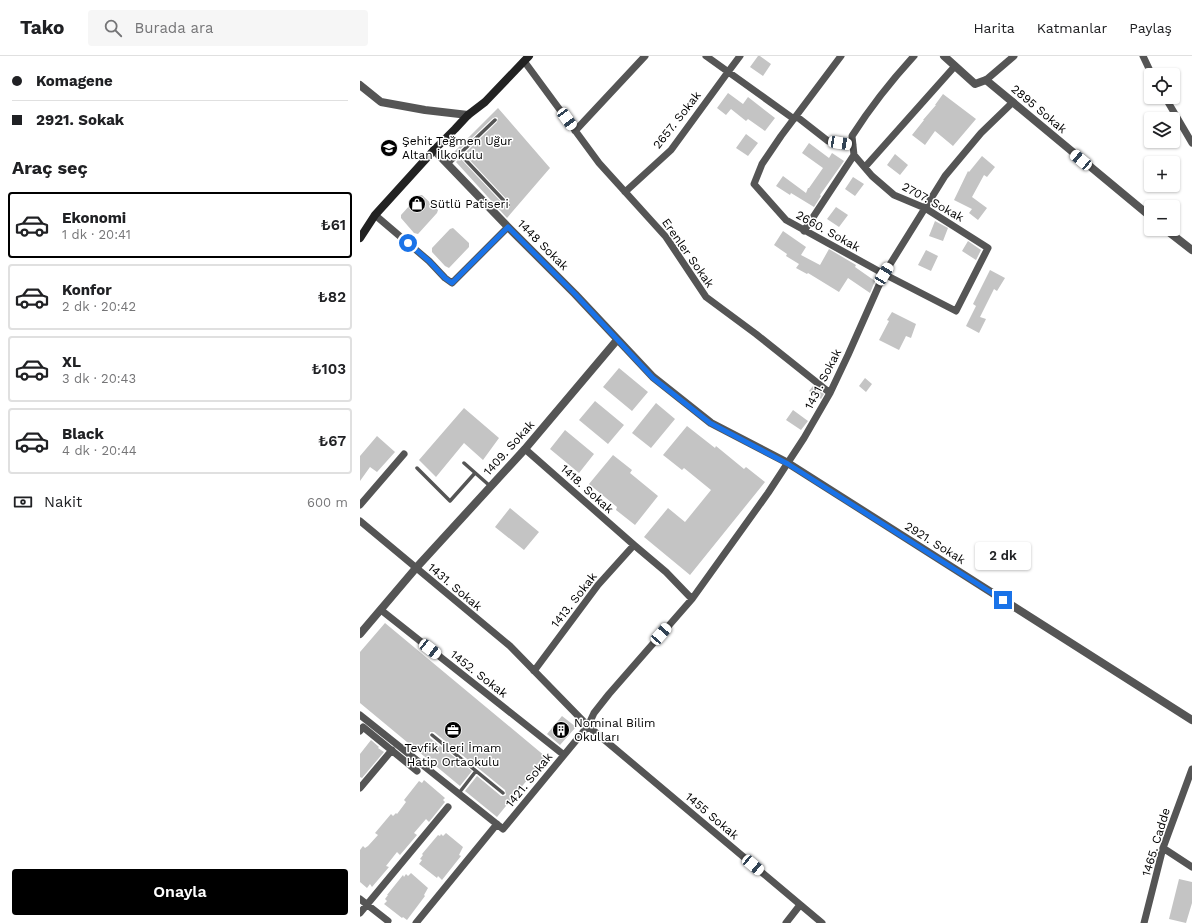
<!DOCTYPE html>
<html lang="tr">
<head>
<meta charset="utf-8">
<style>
  body { margin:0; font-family:"Work Sans",sans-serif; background:#f6f6f6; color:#202124; height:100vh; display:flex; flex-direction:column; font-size:15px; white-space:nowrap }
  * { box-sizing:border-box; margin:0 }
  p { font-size:13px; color:#757577 }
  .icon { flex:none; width:22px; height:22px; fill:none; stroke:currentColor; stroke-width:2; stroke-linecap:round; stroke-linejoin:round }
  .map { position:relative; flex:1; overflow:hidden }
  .sheet { display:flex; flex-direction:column; background:#fff; width:360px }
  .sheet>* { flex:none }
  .guide { display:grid; align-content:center; height:88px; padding:0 12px; background:#fff }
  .tools { position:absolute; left:784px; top:12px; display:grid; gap:8px }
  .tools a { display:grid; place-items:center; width:36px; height:36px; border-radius:4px; background:#fff; box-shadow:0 1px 3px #0004; font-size:20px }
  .end { position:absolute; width:18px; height:18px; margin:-9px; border:5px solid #1a73e8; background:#fff; box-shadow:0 0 0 2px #fff }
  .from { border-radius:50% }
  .bubble { position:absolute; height:28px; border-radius:4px; background:#fff; box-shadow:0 1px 3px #0004; font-size:13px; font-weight:600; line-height:28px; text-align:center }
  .car { position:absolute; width:12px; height:24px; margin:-12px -6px; border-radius:5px; box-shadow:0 0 3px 1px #0007; background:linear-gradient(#fff 24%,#345 0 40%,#fff 0 76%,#345 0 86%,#fff 0) }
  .guide b { display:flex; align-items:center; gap:14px; height:38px; font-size:15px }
  .guide b+b { border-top:1px solid #e0e0e0 }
  .guide i { width:10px; height:10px; background:#202124 }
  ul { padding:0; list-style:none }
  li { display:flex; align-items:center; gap:12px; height:66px; margin:0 8px 6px; padding:0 4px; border:2px solid #e0e0e0; border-radius:4px }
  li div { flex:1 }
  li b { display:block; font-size:15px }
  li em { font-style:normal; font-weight:600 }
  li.on { border-color:#000 }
  li>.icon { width:36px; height:36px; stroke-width:1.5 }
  h2 { padding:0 12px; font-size:18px; line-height:48px }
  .pay { display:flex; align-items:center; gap:10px; height:44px; padding:0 12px; font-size:15px }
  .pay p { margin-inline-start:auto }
  .cta { display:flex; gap:8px; margin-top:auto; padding:8px 12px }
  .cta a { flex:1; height:46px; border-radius:4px; background:#000; color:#fff; font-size:16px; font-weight:600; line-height:46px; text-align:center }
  header { display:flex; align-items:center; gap:24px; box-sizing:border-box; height:56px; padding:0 20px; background:#fff; border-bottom:1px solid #e0e0e0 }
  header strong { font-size:19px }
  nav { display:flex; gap:22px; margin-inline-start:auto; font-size:14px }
  .search { width:280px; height:36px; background:#f6f6f6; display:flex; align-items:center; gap:10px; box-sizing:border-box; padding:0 14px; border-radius:4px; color:#757577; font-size:15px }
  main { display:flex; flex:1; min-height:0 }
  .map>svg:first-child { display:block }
  .building { fill:#c4c4c4 }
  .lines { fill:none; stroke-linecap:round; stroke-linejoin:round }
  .service { stroke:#555; stroke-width:3.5 }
  .minor { stroke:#555; stroke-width:7 }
  .tertiary { stroke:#555; stroke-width:8 }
  .secondary { stroke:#222; stroke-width:8 }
  .route { stroke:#1a73e8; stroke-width:5 }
  .labels { text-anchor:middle; stroke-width:3; stroke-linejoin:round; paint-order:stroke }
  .street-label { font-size:12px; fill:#000; stroke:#fff }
  .poi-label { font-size:12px; fill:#000; stroke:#fff; text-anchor:start }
</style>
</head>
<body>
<header>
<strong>Tako</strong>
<div class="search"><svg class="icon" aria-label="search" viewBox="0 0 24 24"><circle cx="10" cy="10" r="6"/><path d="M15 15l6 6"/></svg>Burada ara</div>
<nav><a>Harita</a><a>Katmanlar</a><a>Paylaş</a></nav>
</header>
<main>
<section class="sheet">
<div class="guide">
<b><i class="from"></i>Komagene</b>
<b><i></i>2921. Sokak</b>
</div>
<h2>Araç seç</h2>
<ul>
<li class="on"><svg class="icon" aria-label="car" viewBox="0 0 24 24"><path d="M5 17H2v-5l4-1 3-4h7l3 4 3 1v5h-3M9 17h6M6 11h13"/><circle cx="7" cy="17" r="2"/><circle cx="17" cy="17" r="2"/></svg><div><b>Ekonomi</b><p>1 dk · 20:41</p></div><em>₺61</em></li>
<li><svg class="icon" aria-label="car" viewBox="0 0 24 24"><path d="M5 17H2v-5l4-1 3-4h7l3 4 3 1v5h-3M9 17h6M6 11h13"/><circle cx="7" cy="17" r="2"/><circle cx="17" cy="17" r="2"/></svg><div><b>Konfor</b><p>2 dk · 20:42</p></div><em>₺82</em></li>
<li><svg class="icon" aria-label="car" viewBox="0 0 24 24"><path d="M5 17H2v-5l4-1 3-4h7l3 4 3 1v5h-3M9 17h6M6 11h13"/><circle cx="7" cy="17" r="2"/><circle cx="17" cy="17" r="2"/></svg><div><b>XL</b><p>3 dk · 20:43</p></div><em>₺103</em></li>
<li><svg class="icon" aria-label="car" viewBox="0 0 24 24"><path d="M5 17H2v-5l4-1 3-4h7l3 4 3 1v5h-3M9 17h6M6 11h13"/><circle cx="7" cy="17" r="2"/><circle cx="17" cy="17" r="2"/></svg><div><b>Black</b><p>4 dk · 20:44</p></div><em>₺67</em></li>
</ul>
<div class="pay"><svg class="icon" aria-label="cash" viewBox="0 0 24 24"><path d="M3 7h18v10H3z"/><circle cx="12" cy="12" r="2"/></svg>Nakit<p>600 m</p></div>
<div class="cta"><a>Onayla</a></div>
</section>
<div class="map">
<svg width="832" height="867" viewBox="0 0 832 867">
  <rect width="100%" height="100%" fill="#fff"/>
  <path class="building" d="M398,0h2l11,8 -8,12 -13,-9z
    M368,37l15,11 5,-7 27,21 -10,13 -17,-12 -2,2 -15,-12 -5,6 -9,-7z
    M583,38l33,25 -23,27 -18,-15 -10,14 -13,-10 12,-15h-1l13,-15h-1z
    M138,52l52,60 -43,50 -51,-56 4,-4 46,49 2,1 2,-1v-4l-46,-49 33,-32 1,-4 -2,-1 -3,1 -41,39 -1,-2z
    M386,78l12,9 -10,13 -12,-8z
    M449,87l20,15 3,-5 12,8 -24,34 1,1 -7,11 -23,-14 -1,2 -14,-9 7,-10 23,17 2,-5h1l14,-20 -21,-15z
    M535,98l13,11 -8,10 -13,-10z
    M622,100l13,11 -8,10 -3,-2 -12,22 15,11 -9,12 -9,-7 3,-4 -18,-9 14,-29 1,1z
    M493,121l11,7 -9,12 -10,-7z
    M59,139h3l16,15 -1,3 -19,21 -4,-1 -13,-15v-3z
    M476,151l12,8 -9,12 -12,-8z
    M575,165l13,7 -5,13 -14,-5z
    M93,172l16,15v4l-20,21 -4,-2 -13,-14v-4l18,-19z
    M423,175l23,16 -5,8 19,10 9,-16 27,16 -1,2 20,14 -5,12 -22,-15 -9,14 -31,-19 -1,1 -11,-6 3,-4 -13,-8 1,-2 -13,-9z
    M608,185l13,9 -5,10 -14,-9z
    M566,194l12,6 -7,15 -13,-6z
    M630,214l15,8 -8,13 -3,-2 -14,28 6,2 -7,14 -13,-7 10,-20 -3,-2z
    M532,256l24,12 -5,14 -5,-2 -7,14 -20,-10 10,-19 -2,-1z
    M259,312l29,24 -16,19 -29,-24z
    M505,322l7,6 -6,8 -7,-6z
    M453,330l11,8 -3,5 -12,-8z
    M235,345l29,24 -16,19 -29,-24z
    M296,347l19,16 -24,29 -19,-15z
    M104,352l35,30 -16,22 -19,-17 -28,34 -17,-17z
    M433,354l15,11 -7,9 -15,-10z
    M327,370l28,22 1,-2 28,23 2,-2 19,15 -75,93 -46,-38 24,-29 17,14 26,-32 -27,-22 -2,2 -19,-15z
    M205,374l29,24 -15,19 -29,-24z
    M17,380l18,16 -18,20 -7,-5 -10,14v-25z
    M253,399l19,15 -2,3 28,23 -23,29 -19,-15 1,-3 -28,-23z
    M150,452l29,24 -15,18 -29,-23z
    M25,567l161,134 -49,60 -32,-26 12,-15 24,20h3l2,-1 -1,-5 -71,-58h-4l-1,3 1,3 42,33 -12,15 -100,-83v-51z
    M202,660l14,11 -16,18 -13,-11z
    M11,684l8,7 -1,1 6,4 -22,26 -2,-1v-23z
    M64,724l21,18 -2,2 2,2 -16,20 -3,-3 -12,14 3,2 -17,20 -3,-3 -11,14 3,1 -17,20 -2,-3 -3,4 -7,-6v-32l3,-4 2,2 3,-2 10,-11 -3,-2 16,-19 2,2 3,-3 1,1 9,-12 -2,-2 15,-19 3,2z
    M86,777l17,14 -4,8 2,1 -19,24 -4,-4 -1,2 -18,-14 3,-4 -2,-1 3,-4 -1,-1 16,-19 2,1 1,-2 2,2z
    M51,817l17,15 -4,7 1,1 -18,24 -4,-3 -1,1 -18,-14 3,-3 -2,-2 3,-4h-1l16,-20 1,2 2,-3 2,2z
    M819,823l13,3v21l-6,20 -17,-4z"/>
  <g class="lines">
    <path class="service" d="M100,98l48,51
      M88,109l47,-45
      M104,407l26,23
      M57,412l33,33 25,-28
      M72,679l71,58
      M99,737l17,-22"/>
    <path class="minor" d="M346,0l88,63
      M481,0l-60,80 -19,28 -8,20 32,36 98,54 72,37 32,-63 -63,-40 -31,-13 -22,-19 -18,-21 -2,-19c18,-28 39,-55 62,-80
      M783,0l9,19
      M164,5l75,102 67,74 40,60 50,37 74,59
      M626,24l28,-24
      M805,41l27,46
      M436,60l32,25 25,4
      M215,75l70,-75
      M505,111l90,-101
      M265,136l46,-42 57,-78 12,-16
      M15,159l54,46 16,17 7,5 56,-56
      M444,175l50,-76
      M165,393l109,96 32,27 26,27 76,-106 36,-55 26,-45 18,-38 36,-81 61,-98 36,-43 32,-31
      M0,449l44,-51
      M0,465l150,125 78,80 234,197
      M21,554l183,145
      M174,615l64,-86 36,-40
      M0,659l143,114 85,-103 6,-13 15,-19 83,-95
      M0,675l3,-4 54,44
      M0,732l32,-38
      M803,792l29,19
      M0,843l28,22
      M0,857l88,-106
      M56,867l81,-99
      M426,867l14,-18
      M784,867l19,-75 29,-79"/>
    <path class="tertiary" d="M584,0l31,28 11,-4 165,137
      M0,29l21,17 44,8 43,5
      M74,94l74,77 67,67 78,83 58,46 77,40 404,257
      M805,173l27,21
      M0,578l56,-66 109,-119 92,-109"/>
    <path class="secondary" d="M0,182l15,-23 59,-65 21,-21 13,-14 17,-13 44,-46"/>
  </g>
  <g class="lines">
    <path class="route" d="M48,187l21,18 16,17 7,5 56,-56 67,67 78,84 57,45 78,41 215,136"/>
  </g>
  <defs>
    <g id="school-disc" transform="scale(0.9)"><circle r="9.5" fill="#000" stroke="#fff"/><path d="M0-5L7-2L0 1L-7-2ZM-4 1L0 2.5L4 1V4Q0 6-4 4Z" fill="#fff"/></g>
    <g id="shop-disc" transform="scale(0.9)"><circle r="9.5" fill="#000" stroke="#fff"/><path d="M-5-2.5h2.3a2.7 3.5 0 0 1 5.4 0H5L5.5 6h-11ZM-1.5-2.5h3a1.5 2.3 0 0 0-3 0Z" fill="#fff"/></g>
    <g id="office-disc" transform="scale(0.9)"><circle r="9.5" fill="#000" stroke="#fff"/><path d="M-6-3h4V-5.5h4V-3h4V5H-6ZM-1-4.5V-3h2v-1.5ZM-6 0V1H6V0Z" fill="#fff"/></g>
    <g id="building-disc" transform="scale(0.9)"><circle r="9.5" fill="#000" stroke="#fff"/><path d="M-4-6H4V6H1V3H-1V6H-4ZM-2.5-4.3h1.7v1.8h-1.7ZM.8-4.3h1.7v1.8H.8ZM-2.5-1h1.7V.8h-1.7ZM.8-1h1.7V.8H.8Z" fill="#fff"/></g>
  </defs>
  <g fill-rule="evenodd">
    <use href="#school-disc" x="29" y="92"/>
    <use href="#shop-disc" x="57" y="148"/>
    <use href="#office-disc" x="93" y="674"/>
    <use href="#building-disc" x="201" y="674"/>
  </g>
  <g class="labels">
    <g class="street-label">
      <text transform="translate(679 53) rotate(40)" y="4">2895 Sokak</text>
      <text transform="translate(317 64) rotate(-52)" y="4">2657. Sokak</text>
      <text transform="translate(573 146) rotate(29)" y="4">2707. Sokak</text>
      <text transform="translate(468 175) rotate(29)" y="4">2660. Sokak</text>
      <text transform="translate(183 189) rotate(45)" y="4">1448 Sokak</text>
      <text transform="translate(328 197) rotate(55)" y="4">Erenler Sokak</text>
      <text transform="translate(463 323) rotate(-63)" y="4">1431. Sokak</text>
      <text transform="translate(149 392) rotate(-48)" y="4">1409. Sokak</text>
      <text transform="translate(227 433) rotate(42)" y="4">1418. Sokak</text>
      <text transform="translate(575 487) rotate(32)" y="4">2921. Sokak</text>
      <text transform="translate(95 531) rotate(40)" y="4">1431. Sokak</text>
      <text transform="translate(214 544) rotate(-52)" y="4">1413. Sokak</text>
      <text transform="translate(119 618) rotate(38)" y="4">1452. Sokak</text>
      <text transform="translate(169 724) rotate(-51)" y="4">1421. Sokak</text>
      <text transform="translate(352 760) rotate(40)" y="4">1455 Sokak</text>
      <text transform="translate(796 786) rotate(-73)" y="4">1465. Cadde</text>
    </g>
    <g class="poi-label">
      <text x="42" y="89">Şehit Teğmen Uğur<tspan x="42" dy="14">Altan İlkokulu</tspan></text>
      <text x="70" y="152">Sütlü Patiseri</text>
      <text x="214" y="671">Nominal Bilim<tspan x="214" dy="14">Okulları</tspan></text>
      <text x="93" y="696" text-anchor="middle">Tevfik İleri İmam<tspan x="93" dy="14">Hatip Ortaokulu</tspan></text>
    </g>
  </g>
</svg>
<div class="tools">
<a><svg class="icon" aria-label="locate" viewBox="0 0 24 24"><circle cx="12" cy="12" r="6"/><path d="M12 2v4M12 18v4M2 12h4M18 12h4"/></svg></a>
<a><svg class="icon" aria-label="layers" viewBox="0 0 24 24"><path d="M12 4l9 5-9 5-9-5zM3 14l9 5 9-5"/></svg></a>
<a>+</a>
<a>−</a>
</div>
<i class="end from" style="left:48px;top:187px"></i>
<i class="end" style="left:643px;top:544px"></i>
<div class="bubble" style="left:615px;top:486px;width:56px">2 dk</div>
<i class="car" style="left:207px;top:63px;rotate:144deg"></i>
<i class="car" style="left:480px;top:87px;rotate:99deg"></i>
<i class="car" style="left:721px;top:104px;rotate:310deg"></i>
<i class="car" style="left:524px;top:218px;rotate:31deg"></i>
<i class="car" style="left:301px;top:578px;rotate:41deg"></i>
<i class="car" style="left:70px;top:593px;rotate:128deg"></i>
<i class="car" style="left:393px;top:809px;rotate:130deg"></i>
</div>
</main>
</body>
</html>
